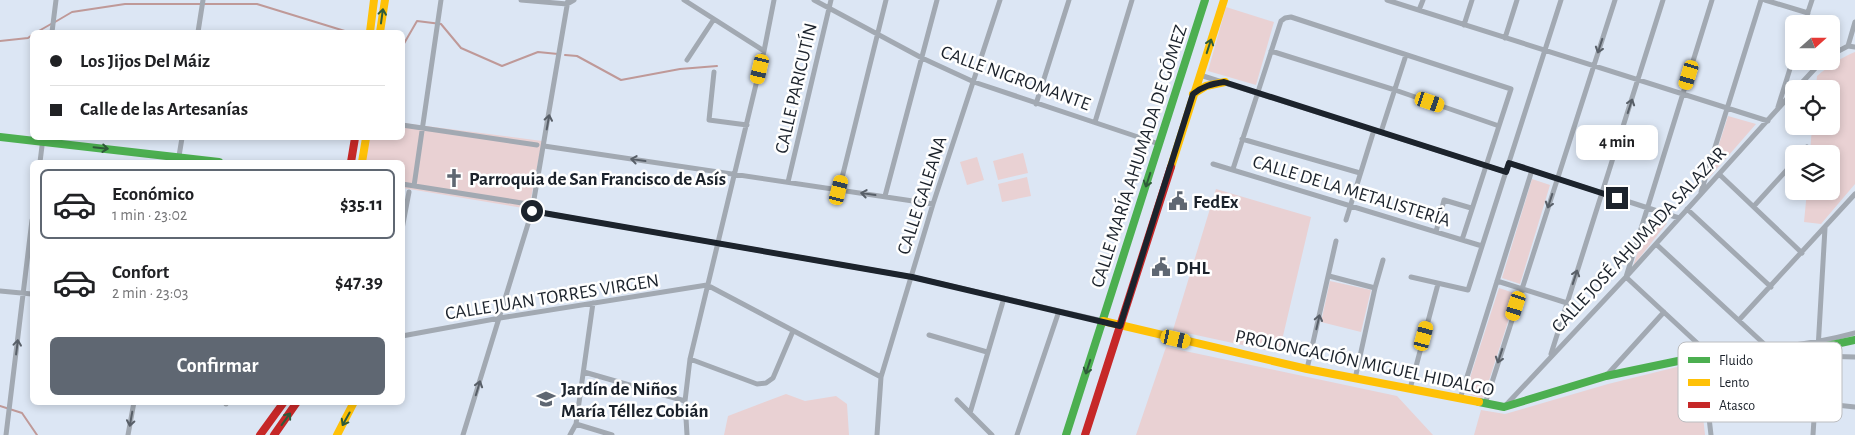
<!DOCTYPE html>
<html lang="es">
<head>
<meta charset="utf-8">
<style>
  body { margin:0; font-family:"Alegreya Sans",sans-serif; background:#f6f6f6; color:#202124; height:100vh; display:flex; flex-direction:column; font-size:19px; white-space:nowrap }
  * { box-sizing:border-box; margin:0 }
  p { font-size:16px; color:#757577 }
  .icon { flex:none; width:28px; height:28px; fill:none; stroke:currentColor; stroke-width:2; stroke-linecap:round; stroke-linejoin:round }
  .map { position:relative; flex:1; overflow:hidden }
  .panel { position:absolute; left:30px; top:160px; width:375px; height:245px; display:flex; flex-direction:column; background:#fff; border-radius:8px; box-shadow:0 2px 8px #0003 }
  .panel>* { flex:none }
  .hud { position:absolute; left:30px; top:30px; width:375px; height:110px; border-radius:8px; box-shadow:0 2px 8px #0003; display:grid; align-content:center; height:110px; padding:0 20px; background:#fff }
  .needle { width:32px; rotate:69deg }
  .buttons { position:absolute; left:1785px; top:15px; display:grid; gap:10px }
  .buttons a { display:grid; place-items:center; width:55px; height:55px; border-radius:8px; background:#fff; box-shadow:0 2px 8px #0003; font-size:25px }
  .end { position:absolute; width:22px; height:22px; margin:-11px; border:6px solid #1c232c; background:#fff; box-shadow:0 0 0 2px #fff }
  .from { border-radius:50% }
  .bubble { position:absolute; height:35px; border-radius:8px; background:#fff; box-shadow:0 2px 8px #0003; font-size:16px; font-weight:700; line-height:35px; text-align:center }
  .car { position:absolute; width:15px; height:30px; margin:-15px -8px; border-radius:6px; box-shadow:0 0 4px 1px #0007; background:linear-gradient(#f5c518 24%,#345 0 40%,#f5c518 0 76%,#345 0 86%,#f5c518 0) }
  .hud b { display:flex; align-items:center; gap:18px; height:48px; font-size:19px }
  .hud b+b { border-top:1px solid #e0e0e0 }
  .hud i { width:12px; height:12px; background:#202124 }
  ul { padding:9px 0 0; list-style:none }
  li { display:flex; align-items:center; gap:15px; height:70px; margin:0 10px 8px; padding:0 10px; border:2px solid transparent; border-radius:8px }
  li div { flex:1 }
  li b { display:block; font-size:19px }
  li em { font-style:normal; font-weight:700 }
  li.on { border-color:#5f6772 }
  li>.icon { width:45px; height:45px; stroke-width:1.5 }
  .primary-button { display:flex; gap:10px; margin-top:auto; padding:10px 20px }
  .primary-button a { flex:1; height:58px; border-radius:8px; background:#5f6772; color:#fff; font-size:20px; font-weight:700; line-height:58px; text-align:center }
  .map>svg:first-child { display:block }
  .green { fill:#e9d1d3 }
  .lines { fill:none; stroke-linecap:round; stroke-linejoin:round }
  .stream { stroke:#bf9998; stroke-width:2 }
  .street { stroke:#a2a9b2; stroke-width:5 }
  .fast { stroke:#4caf50; stroke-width:8 }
  .slow { stroke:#ffc107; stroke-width:8 }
  .jam { stroke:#c62828; stroke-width:8 }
  .oneway { stroke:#2f5b3a }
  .oneway2 { stroke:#585f68 }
  .route { stroke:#1c232c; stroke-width:6 }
  .labels { text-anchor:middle; stroke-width:5; stroke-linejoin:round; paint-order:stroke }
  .street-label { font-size:19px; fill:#1c232c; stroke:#fff }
  .poi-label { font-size:19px; font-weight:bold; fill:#1c232c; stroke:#fff; text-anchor:start }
  .key { fill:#fff; stroke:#bbbdc0; stroke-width:1 }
  .key-label { font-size:14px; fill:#1c232c }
</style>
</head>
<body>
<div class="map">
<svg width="1855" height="435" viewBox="0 0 1855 435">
  <rect width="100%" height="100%" fill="#dce6f4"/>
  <path class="green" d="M1226,7l48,15 -18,63 -48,-14z
    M1855,52v132l-34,40 -17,-2 3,-31h24v-37h-21l2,-28h19v-37h-15l1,-13c12,-10 23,-18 38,-24z
    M1728,116l28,8 -48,55z
    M403,123l139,18 -13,68 -126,-21 -1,-26h-37l3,-24h34z
    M1023,153l5,20 -30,7 -5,-19z
    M977,157l7,23 -17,5 -7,-23z
    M1027,177l4,19 -29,6 -4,-18z
    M1532,179l18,6 -30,99 -18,-6z
    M1216,189l95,28 -32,136 -106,-23z
    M1649,218l18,5 -34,43z
    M1330,281l41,9 -10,42 -40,-10z
    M1499,288l18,6 -34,105 -18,-6z
    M1166,347l231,49 36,39h-297z
    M1697,362l8,73h-231l7,-25 24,4 103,-30z
    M786,394l19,7 31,-5 11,8 2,31h-125l4,-19z"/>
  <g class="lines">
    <path class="stream" d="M55,22l17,-10 53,-8h132l91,28
      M37,32l14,-8
      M0,41l28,-3 4,-3
      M402,47l15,-26 24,3 20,24 41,18 36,-14 20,2
      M565,55l12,1 44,24 59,-11 37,-3
      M0,406l22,7 15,22"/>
    <path class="street" d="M521,0l46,4 7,-4
      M684,0l80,51
      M814,0l108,58 52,24 185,62
      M1387,0l381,121
      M1765,0l43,13
      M1419,10l4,-10
      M1804,24l8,-24
      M1464,25l8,-25
      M52,32l4,-32
      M198,32l5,-32
      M1505,38l12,-38
      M1848,46l7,-24
      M1271,51l124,39 104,36
      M1831,55l17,-9 7,1
      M687,60l27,-41
      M714,72l-5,48 38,5
      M1200,75l306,97
      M1796,89l26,-28
      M1036,104l33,-104
      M1778,107l16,-51
      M1095,122l37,-122
      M402,125l135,20
      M1381,132l25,-77
      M1242,139l118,34
      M544,146l389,58
      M1801,154l6,-7
      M40,162l3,-24
      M178,162l4,-24
      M1509,163l170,55
      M1213,164l269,82
      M1233,169l48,-148 4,-3 6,-1 220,72 -49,151
      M1719,174l83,79
      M788,182l43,-182
      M402,184l126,20
      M414,186l27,-186
      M839,190l47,-190
      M1701,192l60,-192
      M885,196l52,-196
      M1754,206l40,-44
      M1687,209l84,78
      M532,211l380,66 191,44
      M1346,220l28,-90
      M402,229l7,-37
      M1436,232l8,-32 27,8
      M1656,244l119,110
      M1329,276l46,12
      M1411,277l57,13 93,-290
      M1497,281l70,22
      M707,285l174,92
      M0,291l32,3
      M1739,320l116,-126
      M929,335l58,17
      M402,336l98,-18 207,-33
      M1768,347c30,-1 58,-6 87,-14
      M1818,349l7,-121
      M1551,354l112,-354
      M1709,354l-83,-77 86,-277
      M1702,356l9,79
      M690,359l67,25 9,-1 7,-5 20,-47
      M1307,369l29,-128
      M584,372l101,29
      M1606,376l58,-64
      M1355,379l20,-91 8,-28
      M1410,389l28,-105
      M1705,391l150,16
      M1460,399l72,-229
      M957,400l35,35
      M226,404v-2
      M1485,404l130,-404
      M1506,405l120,-128 168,-186
      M970,413l34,-115
      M576,424l36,11
      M6,435l26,-215
      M128,435l6,-33
      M463,435l69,-224 36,-211
      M570,435l6,-11 17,-121
      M687,435l-2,-34 5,-42 74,-308 10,-51
      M877,435l4,-58 52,-173 67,-204
      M1017,435l42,-124
      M1813,435l5,-79 37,1"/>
    <path class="fast" d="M0,137l219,25
      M1479,402l25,5 102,-31 96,-20 97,-4 56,-12
      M1066,435l139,-435"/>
    <path class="slow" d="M370,32l4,-32
      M380,32l5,-32
      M1193,94l13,-8 19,-4
      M362,162l4,-24
      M1171,167l53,-167
      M1103,321l204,48 172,33
      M337,435l17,-33"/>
    <path class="jam" d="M351,162l4,-24
      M260,435l24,-33
      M274,435l23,-33
      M1085,435l86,-268"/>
  </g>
  <defs><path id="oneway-shaft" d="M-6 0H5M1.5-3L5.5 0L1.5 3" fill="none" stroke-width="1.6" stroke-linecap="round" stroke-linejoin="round" transform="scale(1.25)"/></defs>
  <g class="oneway">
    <use href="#oneway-shaft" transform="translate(382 16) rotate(-82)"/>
    <use href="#oneway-shaft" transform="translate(1209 46) rotate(-72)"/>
    <use href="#oneway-shaft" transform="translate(101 148) rotate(6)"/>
    <use href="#oneway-shaft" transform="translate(1148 180) rotate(108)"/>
    <use href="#oneway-shaft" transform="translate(1088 367) rotate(108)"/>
    <use href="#oneway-shaft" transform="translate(286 419) rotate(-54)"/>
    <use href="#oneway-shaft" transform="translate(346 419) rotate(119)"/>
  </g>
  <g class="oneway2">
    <use href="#oneway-shaft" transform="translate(1600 46) rotate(108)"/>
    <use href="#oneway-shaft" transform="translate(1630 106) rotate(-72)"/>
    <use href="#oneway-shaft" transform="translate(548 122) rotate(-80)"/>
    <use href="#oneway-shaft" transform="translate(638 160) rotate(-172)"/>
    <use href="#oneway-shaft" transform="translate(868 194) rotate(-172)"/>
    <use href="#oneway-shaft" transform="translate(1550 201) rotate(108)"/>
    <use href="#oneway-shaft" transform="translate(1575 277) rotate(-72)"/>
    <use href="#oneway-shaft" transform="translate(1318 322) rotate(-77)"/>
    <use href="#oneway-shaft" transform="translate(17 347) rotate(-83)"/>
    <use href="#oneway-shaft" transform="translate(1500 356) rotate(108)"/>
    <use href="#oneway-shaft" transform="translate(478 388) rotate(-73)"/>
    <use href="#oneway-shaft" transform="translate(131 419) rotate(100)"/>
  </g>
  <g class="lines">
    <path class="route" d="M532,211l380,66 208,49 73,-232c10,-8 19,-10 31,-12l282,90 3,-9 108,35"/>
  </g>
  <defs>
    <g id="church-bare" transform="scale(1.5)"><path d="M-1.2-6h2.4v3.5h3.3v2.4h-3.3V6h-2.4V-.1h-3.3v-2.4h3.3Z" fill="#5f6772" stroke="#fff" stroke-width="2.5" paint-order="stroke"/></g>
    <g id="civic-bare" transform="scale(1.5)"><path d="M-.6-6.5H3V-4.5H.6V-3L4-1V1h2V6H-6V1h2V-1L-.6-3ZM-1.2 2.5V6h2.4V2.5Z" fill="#5f6772" stroke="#fff" stroke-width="2.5" paint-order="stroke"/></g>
    <g id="school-bare" transform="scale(1.5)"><path d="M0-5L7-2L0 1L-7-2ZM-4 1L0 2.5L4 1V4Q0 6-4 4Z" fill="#5f6772" stroke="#fff" stroke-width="2.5" paint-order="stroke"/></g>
  </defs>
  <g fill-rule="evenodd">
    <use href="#church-bare" x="454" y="178"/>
    <use href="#civic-bare" x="1178" y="201"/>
    <use href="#civic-bare" x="1161" y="267"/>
    <use href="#school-bare" x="546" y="399"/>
  </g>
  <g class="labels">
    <g class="street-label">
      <text transform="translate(1016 77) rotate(20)" y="7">CALLE NIGROMANTE</text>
      <text transform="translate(795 88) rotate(-77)" y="7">CALLE PARICUTÍN</text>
      <text transform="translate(1138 156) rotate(-72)" y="7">CALLE MARÍA AHUMADA DE GÓMEZ</text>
      <text transform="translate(1352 190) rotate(17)" y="7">CALLE DE LA METALISTERÍA</text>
      <text transform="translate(921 195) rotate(-72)" y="7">CALLE GALEANA</text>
      <text transform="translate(1638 239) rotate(-47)" y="7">CALLE JOSÉ AHUMADA SALAZAR</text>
      <text transform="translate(552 296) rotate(-9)" y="7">CALLE JUAN TORRES VIRGEN</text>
      <text transform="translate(1365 362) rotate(12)" y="7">PROLONGACIÓN MIGUEL HIDALGO</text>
    </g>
    <g class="poi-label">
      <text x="469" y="185">Parroquia de San Francisco de Asís</text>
      <text x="1193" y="208">FedEx</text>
      <text x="1176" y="274">DHL</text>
      <text x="561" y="395">Jardín de Niños<tspan x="561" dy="22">María Téllez Cobián</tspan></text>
    </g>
  </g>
  <rect x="1678" y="342" width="164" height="80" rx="8" class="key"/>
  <rect x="1688" y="357" width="22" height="6" fill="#4caf50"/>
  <rect x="1688" y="379" width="22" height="7" fill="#ffc107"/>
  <rect x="1688" y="402" width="22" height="6" fill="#c62828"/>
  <g class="key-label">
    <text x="1719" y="365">Fluido</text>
    <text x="1719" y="387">Lento</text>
    <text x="1719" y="410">Atasco</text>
  </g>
</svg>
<div class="buttons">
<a><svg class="needle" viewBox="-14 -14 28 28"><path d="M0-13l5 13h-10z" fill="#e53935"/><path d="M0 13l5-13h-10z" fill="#757577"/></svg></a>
<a><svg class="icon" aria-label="locate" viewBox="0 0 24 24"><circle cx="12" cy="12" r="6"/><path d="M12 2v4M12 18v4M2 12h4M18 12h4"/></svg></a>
<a><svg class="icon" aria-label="layers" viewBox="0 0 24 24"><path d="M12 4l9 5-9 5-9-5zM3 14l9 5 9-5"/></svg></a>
</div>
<i class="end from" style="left:532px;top:211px"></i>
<i class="end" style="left:1617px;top:198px"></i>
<div class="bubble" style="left:1576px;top:125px;width:82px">4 min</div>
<i class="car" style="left:760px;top:69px;rotate:193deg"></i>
<i class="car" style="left:1689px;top:75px;rotate:197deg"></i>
<i class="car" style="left:1430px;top:102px;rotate:109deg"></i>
<i class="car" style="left:839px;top:190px;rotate:14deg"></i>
<i class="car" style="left:1516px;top:306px;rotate:198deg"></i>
<i class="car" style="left:1424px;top:336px;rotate:15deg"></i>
<i class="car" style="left:1176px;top:339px;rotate:103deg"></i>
<div class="hud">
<b><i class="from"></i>Los Jijos Del Máiz</b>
<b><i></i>Calle de las Artesanías</b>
</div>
<section class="panel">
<ul>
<li class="on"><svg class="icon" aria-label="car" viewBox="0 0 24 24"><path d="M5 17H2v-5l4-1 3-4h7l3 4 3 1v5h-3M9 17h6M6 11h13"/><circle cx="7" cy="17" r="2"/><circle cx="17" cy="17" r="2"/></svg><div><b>Económico</b><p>1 min · 23:02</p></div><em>$35.11</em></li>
<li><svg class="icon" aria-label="car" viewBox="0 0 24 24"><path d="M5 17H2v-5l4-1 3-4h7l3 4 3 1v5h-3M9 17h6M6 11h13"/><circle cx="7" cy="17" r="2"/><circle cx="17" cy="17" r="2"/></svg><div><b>Confort</b><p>2 min · 23:03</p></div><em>$47.39</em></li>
</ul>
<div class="primary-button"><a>Confirmar</a></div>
</section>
</div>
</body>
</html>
